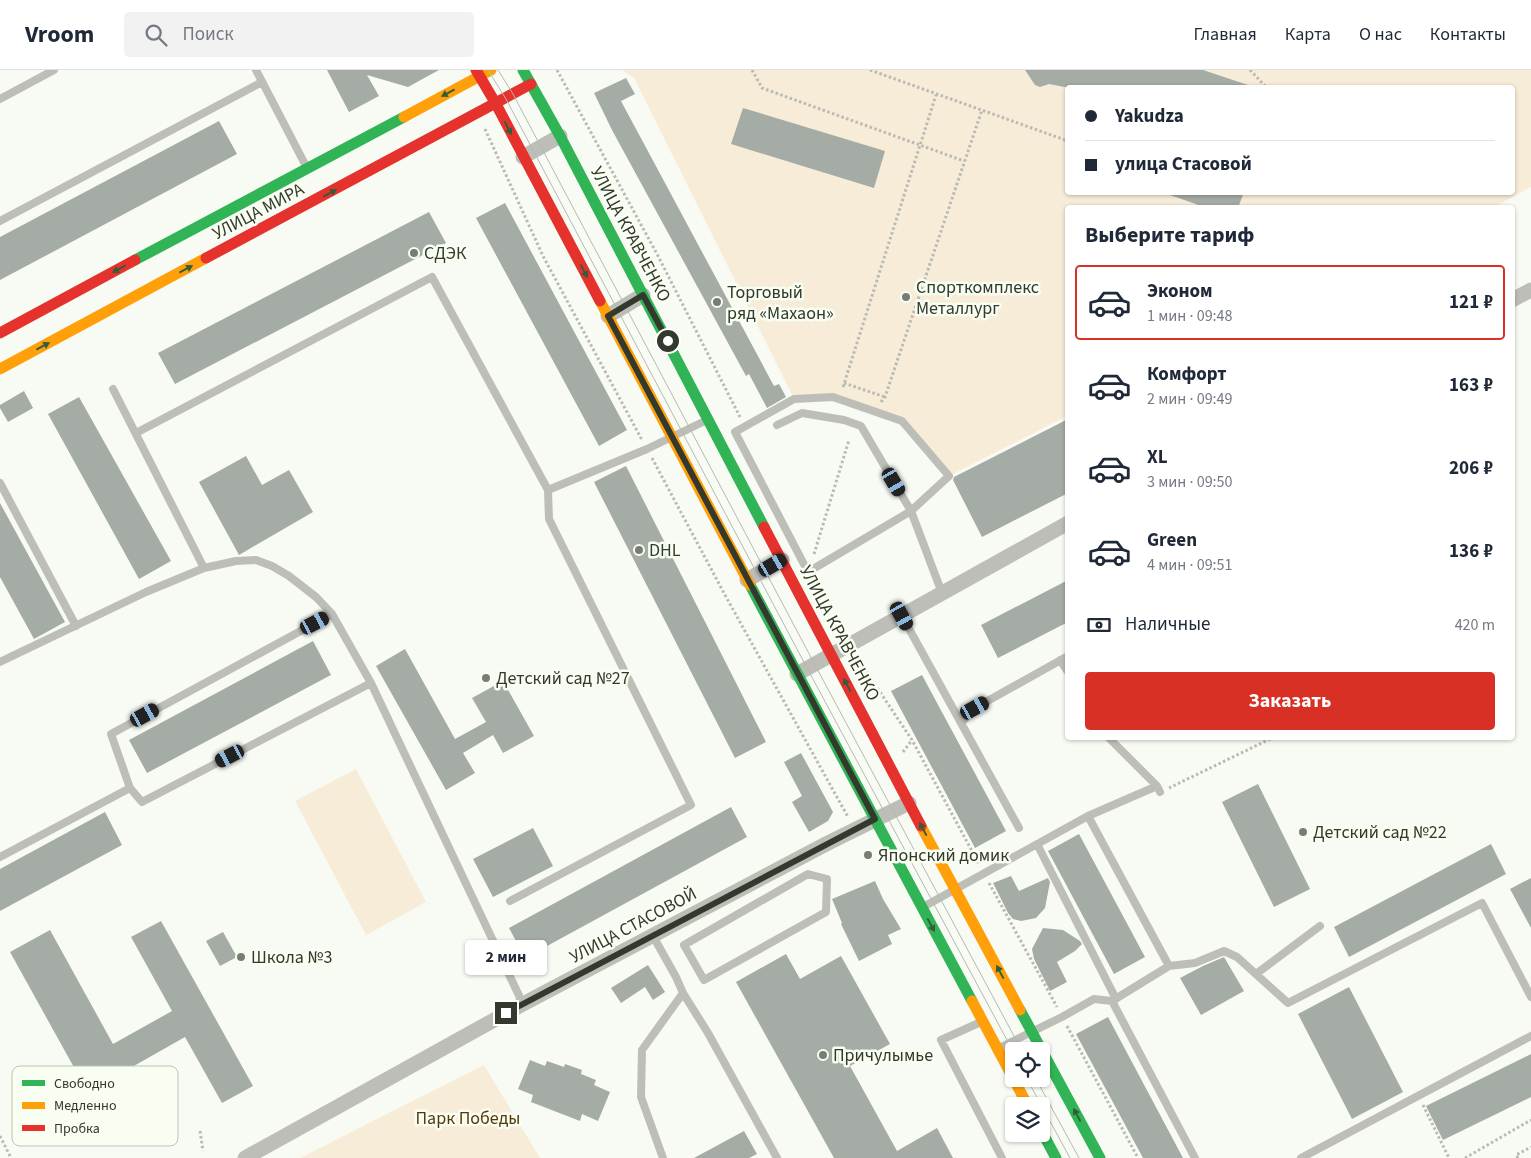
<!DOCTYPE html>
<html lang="ru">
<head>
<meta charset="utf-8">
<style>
  body { margin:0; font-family:"Source Sans 3",sans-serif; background:#f2f2f3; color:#1f2937; height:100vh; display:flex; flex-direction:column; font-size:19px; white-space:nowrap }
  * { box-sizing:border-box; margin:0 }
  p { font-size:16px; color:#747a83 }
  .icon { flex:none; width:28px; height:28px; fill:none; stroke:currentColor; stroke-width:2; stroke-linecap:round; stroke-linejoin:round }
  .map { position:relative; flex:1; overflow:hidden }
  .drawer { position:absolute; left:1065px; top:135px; width:450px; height:535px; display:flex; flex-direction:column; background:#fff; border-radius:5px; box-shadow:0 1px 4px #0004 }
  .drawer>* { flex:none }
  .banner { position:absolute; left:1065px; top:15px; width:450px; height:110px; border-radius:5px; box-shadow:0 1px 4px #0004; display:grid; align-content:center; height:110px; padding:0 20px; background:#fff }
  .controls { position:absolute; left:1005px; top:972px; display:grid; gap:10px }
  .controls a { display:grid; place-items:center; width:45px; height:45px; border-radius:5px; background:#fff; box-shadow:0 1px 4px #0004; font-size:25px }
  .end { position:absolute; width:22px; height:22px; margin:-11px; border:6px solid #33392d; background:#fff; box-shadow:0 0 0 2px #fff }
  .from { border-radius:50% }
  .bubble { position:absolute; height:35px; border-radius:5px; background:#fff; box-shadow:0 1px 4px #0004; font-size:16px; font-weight:700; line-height:35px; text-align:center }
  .car { position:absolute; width:15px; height:30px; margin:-15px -8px; border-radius:6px; box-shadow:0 0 4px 1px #0007; background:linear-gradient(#222 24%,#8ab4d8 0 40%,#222 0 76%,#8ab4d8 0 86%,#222 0) }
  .banner b { display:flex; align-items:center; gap:18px; height:48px; font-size:19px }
  .banner b+b { border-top:1px solid #e0e1e3 }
  .banner i { width:12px; height:12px; background:#1f2937 }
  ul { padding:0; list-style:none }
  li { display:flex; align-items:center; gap:15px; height:75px; margin:0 10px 8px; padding:0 10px; border:2px solid transparent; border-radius:5px }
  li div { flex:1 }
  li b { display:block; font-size:19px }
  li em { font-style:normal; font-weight:700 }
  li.on { border-color:#d93025 }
  li>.icon { width:45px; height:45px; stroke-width:1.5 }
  h2 { padding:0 20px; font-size:22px; line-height:60px }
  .pay { display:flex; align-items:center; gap:12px; height:55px; padding:0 20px; font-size:19px }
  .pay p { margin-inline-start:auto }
  .button { display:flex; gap:10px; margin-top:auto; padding:10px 20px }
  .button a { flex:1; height:58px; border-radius:5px; background:#d93025; color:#fff; font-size:20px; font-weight:700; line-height:58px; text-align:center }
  header { display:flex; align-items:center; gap:30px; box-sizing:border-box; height:70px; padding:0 25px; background:#fff; border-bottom:1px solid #e0e1e3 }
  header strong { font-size:24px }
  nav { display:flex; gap:28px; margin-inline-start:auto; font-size:18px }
  .search { width:350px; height:45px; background:#f2f2f3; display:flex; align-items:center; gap:12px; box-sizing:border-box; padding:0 18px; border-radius:5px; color:#747a83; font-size:19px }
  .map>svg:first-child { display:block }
  .green { fill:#f6ecd8; fill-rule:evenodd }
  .building { fill:#a5aca5 }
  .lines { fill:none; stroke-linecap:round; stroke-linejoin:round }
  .path { stroke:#babab5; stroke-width:3; stroke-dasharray:2.5 2.5; stroke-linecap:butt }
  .lane { stroke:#bdbeb7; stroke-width:8 }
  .street { stroke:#bdbeb7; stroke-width:15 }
  .fast { stroke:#30b455; stroke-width:11 }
  .slow { stroke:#ff9f0a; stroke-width:11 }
  .jam { stroke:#e5322d; stroke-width:11 }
  .tram { stroke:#b7b9b3; stroke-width:1 }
  .oneway { fill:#325e39 }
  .route { stroke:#33392d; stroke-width:6 }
  .poi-dot { fill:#787d73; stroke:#f8fef1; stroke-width:2 }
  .labels { text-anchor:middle; stroke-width:5; stroke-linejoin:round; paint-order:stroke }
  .street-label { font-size:18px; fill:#33392d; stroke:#f8fef1 }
  .poi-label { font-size:18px; fill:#33392d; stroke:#f8fef1; text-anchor:start }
  .park-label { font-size:18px; fill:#563909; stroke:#f8fef1 }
  .key { fill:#f8fef1; stroke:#bdc3b6; stroke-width:1 }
  .key-label { font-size:14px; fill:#33392d }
</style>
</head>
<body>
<header>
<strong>Vroom</strong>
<div class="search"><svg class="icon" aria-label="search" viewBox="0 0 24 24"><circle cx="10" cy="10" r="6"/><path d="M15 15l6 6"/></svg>Поиск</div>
<nav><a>Главная</a><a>Карта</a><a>О нас</a><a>Контакты</a></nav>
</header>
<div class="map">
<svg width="1531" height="1088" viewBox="0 0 1531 1088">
  <rect width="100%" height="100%" fill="#f8fbf4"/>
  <path class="green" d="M622,0h909v117l-39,21h-424l-1,208 -118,60 -47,-55 -63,-23 -45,1 -160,-321zM1068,18h444v104h-444z
    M356,699l70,133 -60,33 -71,-134z
    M484,995l56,93h-240z"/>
  <path class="building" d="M327,0h112l-31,17 -41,-12 12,21 -30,16z
    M1025,0h178l45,15 -1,3h-177l-21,-4 -9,3 -5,-2z
    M626,8l9,16 -14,7 153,285 5,-2 7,13 -19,11 -18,-34 -3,2 -134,-246 -18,-37z
    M743,38l142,43 -11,37 -143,-44z
    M219,51l18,33 -237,126v-43z
    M1170,122h74l-6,16h-31l-37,-13z
    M505,133l122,227 -28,16 -123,-228z
    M429,142l17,31 -271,141 -17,-31z
    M24,321l9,17 -25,14 -8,-14v-3z
    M79,327l92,164 -32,18 -91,-165z
    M1068,349v74l-86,44 -29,-57 1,-3z
    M246,386l16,29 27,-15 24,42 -74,43 -40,-73z
    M626,396l140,276 -31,16 -141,-276z
    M0,433l65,119 -31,17 -34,-62z
    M1068,510v42l-70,36 -17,-33z
    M313,571l18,34 -184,98 -18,-33z
    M405,579l50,90 31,-17 -14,-24 31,-17 31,55 -31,17 -10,-18 -30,18 12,20 -29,17 -70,-124z
    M922,605l84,156 -31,17 -84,-157z
    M801,683l32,59 -5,9 -19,11 -17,-30 10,-6 -18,-34z
    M1258,714l52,105 -36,18 -52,-105z
    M731,737l16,30 -222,121 -16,-30z
    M105,742l17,33 -122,66v-42z
    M533,758l20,38 -60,31 -20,-38z
    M1079,764l66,123 -31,17 -66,-123z
    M1491,774l15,30 -157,83 -15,-30z
    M1011,806l8,15 29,-13 2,4 -5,26 -9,10 -15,3 -8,-2 -5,-6 -15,-30z
    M1531,808v50l-21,-39z
    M875,811l8,18 18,30 -13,6 4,9 -33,17 -18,-37 1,-1 -10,-24z
    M161,851l92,165 -31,17 -37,-66 -60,34 29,53 -37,21 -107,-193 40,-22 63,114 59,-33 -41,-74z
    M1043,858l20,2 17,11 2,3 -7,7 -18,11 10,20 -17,9 -16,-32 -2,-10z
    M223,862l14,25 -17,9 -14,-25z
    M786,884l14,25 41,-23 49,88 -40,22 47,85 40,-23 16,30h-119l-98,-176z
    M1224,887l20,34 -43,24 -21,-37 23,-12z
    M648,895l17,27 -12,8 -8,-13 -24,16 -10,-15z
    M1349,917l54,105 -51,27 -54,-105z
    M1108,947l75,141h-40l-67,-124z
    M1531,984v43l-88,43 -17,-34z
    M530,990l15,6 2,-5 17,6 1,-3 17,6 -1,4 15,6 -2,5 16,7 -12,29 -16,-7 -2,7 -49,-19 2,-7 -15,-6z
    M744,1061l13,23 -8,4h-55z"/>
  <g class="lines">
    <path class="path" d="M557,0l100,184 83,163
      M752,0l10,18 202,73
      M870,0l198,71
      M1250,0l17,18
      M485,59l58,127 99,184
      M844,313l41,14
      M843,317l93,-292
      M881,332l4,-5 97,-287
      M652,388l73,137 123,222
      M814,484l35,-114
      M1512,550h1
      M858,589l54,81 67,124
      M903,682l9,-12
      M1169,718l103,-50
      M989,813l68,124
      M1067,956l71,132
      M1423,1035l26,53
      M200,1061l3,20
      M0,1066l11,22
      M1465,1088l66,-38
      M1518,1088l-2,-3 15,-8"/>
    <path class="lane" d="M256,0l51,98
      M0,29l54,-29
      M0,151l262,-139
      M113,319l91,179
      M833,327l69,24 47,55 -38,35 -103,61 -73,-140 59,-33z
      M777,355l25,-12 42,7 17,6 50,85 31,82
      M136,363l296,-156 116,213
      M0,413l76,143
      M902,546l117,212
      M1060,590l8,12
      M0,592l146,-70 58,-24 32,-7 20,-1 16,6 17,10 27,21 16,17 39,69 152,321
      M961,653l14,-15 93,-52
      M1109,668l48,48 3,6
      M130,718l12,14 229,-119
      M1088,746l69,-30
      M1037,774l79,155
      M0,787l130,-69 -19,-54 221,-120
      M808,804l19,5 -1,33 -122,68 -20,-35z
      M510,831l181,-96 -142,-286 -1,-29 99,-41 60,-29
      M923,837l165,-91 81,150 -57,35 83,157
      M653,866l23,41 7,16 25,40 69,125
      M1169,896l26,-3 29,-12 13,6 51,46 194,-100 49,94
      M1256,904l64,-48
      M981,952l-40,18 61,118
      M999,978l63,-31 32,-18 18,2
      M663,1088l-22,-61 1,-47 41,-57
      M1301,1088l230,-122"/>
    <path class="street" d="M523,87l37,-21
      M1512,230l19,-10
      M608,246l35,-21
      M747,510l35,-20
      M797,604l271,-151
      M245,1088l278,-154 305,-161 81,-40"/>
    <path class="fast" d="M523,0l37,66 204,391
      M135,190l269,-143
      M750,515l222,416
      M1020,940l80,148
      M1041,1060l15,28"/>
    <path class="slow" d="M404,47l87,-47
      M600,231l150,284
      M0,299l206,-111
      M921,756l99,184
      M972,931l56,105"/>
    <path class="jam" d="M476,0l20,34 104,197
      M206,188l325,-174
      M0,263l135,-73
      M764,457l157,299"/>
    <path class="tram" d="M488,0l18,29 301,569 207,385
      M498,0l15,24 302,571 207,386
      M1027,1009l43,79
      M1036,1009l43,79"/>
  </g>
  <defs><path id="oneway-solid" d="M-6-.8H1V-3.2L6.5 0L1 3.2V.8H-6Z" transform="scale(1.25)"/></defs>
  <g class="oneway">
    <use href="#oneway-solid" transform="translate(448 23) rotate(152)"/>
    <use href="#oneway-solid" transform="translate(508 58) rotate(62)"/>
    <use href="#oneway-solid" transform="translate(330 123) rotate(-28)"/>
    <use href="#oneway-solid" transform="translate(119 199) rotate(152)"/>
    <use href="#oneway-solid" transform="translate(186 199) rotate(-28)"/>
    <use href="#oneway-solid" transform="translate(584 201) rotate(62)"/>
    <use href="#oneway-solid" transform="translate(43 276) rotate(-28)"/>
    <use href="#oneway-solid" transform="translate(847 615) rotate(-118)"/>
    <use href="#oneway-solid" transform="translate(923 759) rotate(-118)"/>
    <use href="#oneway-solid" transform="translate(931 855) rotate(62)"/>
    <use href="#oneway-solid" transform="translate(1000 902) rotate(-118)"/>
    <use href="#oneway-solid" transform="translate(1077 1045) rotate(-118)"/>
  </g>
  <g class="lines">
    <path class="route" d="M506,943l369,-194 -267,-503 35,-21 25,46"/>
  </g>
  <g class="poi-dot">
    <circle cx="414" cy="183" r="5"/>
    <circle cx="906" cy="227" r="5"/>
    <circle cx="717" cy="232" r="5"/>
    <circle cx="639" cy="480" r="5"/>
    <circle cx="486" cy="608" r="5"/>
    <circle cx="1303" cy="762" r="5"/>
    <circle cx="868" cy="785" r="5"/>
    <circle cx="241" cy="887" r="5"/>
    <circle cx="823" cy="985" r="5"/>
  </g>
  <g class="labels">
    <g class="street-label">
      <text transform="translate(258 141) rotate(-28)" y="6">УЛИЦА МИРА</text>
      <text transform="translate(631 164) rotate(62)" y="6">УЛИЦА КРАВЧЕНКО</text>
      <text transform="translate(840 563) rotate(62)" y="6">УЛИЦА КРАВЧЕНКО</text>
      <text transform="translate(633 855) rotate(-28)" y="6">УЛИЦА СТАСОВОЙ</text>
    </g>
    <g class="poi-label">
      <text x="424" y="189">СДЭК</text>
      <text x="916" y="223">Спорткомплекс<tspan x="916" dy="21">Металлург</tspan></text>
      <text x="727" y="228">Торговый<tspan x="727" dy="21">ряд «Махаон»</tspan></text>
      <text x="649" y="486">DHL</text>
      <text x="496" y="614">Детский сад №27</text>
      <text x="1313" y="768">Детский сад №22</text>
      <text x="878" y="791">Японский домик</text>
      <text x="251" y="893">Школа №3</text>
      <text x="833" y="991">Причулымье</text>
    </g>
    <g class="park-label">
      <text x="468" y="1054">Парк Победы</text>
    </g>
  </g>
  <rect x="12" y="996" width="166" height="80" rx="8" class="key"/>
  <rect x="22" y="1010" width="23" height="6" fill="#30b455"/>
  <rect x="22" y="1032" width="23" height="7" fill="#ff9f0a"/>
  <rect x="22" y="1055" width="23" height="6" fill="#e5322d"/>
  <g class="key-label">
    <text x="54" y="1018">Свободно</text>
    <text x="54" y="1040">Медленно</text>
    <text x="54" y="1063">Пробка</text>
  </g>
</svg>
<div class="controls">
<a><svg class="icon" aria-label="locate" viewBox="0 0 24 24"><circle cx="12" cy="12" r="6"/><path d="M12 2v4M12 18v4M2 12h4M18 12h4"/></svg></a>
<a><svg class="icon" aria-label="layers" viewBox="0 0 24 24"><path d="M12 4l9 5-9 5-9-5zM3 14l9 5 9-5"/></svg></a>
</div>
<i class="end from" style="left:668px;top:271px"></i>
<i class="end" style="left:506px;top:943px"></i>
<div class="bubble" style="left:465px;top:870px;width:82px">2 мин</div>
<i class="car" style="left:894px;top:412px;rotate:150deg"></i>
<i class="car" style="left:773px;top:495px;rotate:60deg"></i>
<i class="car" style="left:902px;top:546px;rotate:151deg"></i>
<i class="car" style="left:315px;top:553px;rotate:62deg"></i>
<i class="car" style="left:975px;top:638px;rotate:61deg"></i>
<i class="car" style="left:145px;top:645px;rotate:61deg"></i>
<i class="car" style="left:230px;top:686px;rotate:243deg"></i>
<div class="banner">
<b><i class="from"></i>Yakudza</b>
<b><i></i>улица Стасовой</b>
</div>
<section class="drawer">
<h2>Выберите тариф</h2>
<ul>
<li class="on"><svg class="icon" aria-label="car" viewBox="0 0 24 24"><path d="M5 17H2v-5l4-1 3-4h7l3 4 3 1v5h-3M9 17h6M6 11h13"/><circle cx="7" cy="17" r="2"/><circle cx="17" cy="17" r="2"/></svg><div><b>Эконом</b><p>1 мин · 09:48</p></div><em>121 ₽</em></li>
<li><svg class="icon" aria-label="car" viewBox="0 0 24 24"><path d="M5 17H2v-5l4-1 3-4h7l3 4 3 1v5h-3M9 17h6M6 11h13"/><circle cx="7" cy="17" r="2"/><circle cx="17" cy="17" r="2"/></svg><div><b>Комфорт</b><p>2 мин · 09:49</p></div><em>163 ₽</em></li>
<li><svg class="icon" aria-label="car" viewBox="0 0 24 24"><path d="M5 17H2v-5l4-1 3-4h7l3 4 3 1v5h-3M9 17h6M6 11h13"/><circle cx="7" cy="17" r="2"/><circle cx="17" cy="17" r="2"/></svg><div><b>XL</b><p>3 мин · 09:50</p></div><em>206 ₽</em></li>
<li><svg class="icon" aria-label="car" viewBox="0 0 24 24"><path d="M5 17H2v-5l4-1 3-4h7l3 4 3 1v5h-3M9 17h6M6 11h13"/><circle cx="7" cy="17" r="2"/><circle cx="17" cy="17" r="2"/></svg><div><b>Green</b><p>4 мин · 09:51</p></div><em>136 ₽</em></li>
</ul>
<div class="pay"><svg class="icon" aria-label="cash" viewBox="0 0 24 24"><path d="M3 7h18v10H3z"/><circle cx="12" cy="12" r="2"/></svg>Наличные<p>420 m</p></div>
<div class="button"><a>Заказать</a></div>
</section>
</div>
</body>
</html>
